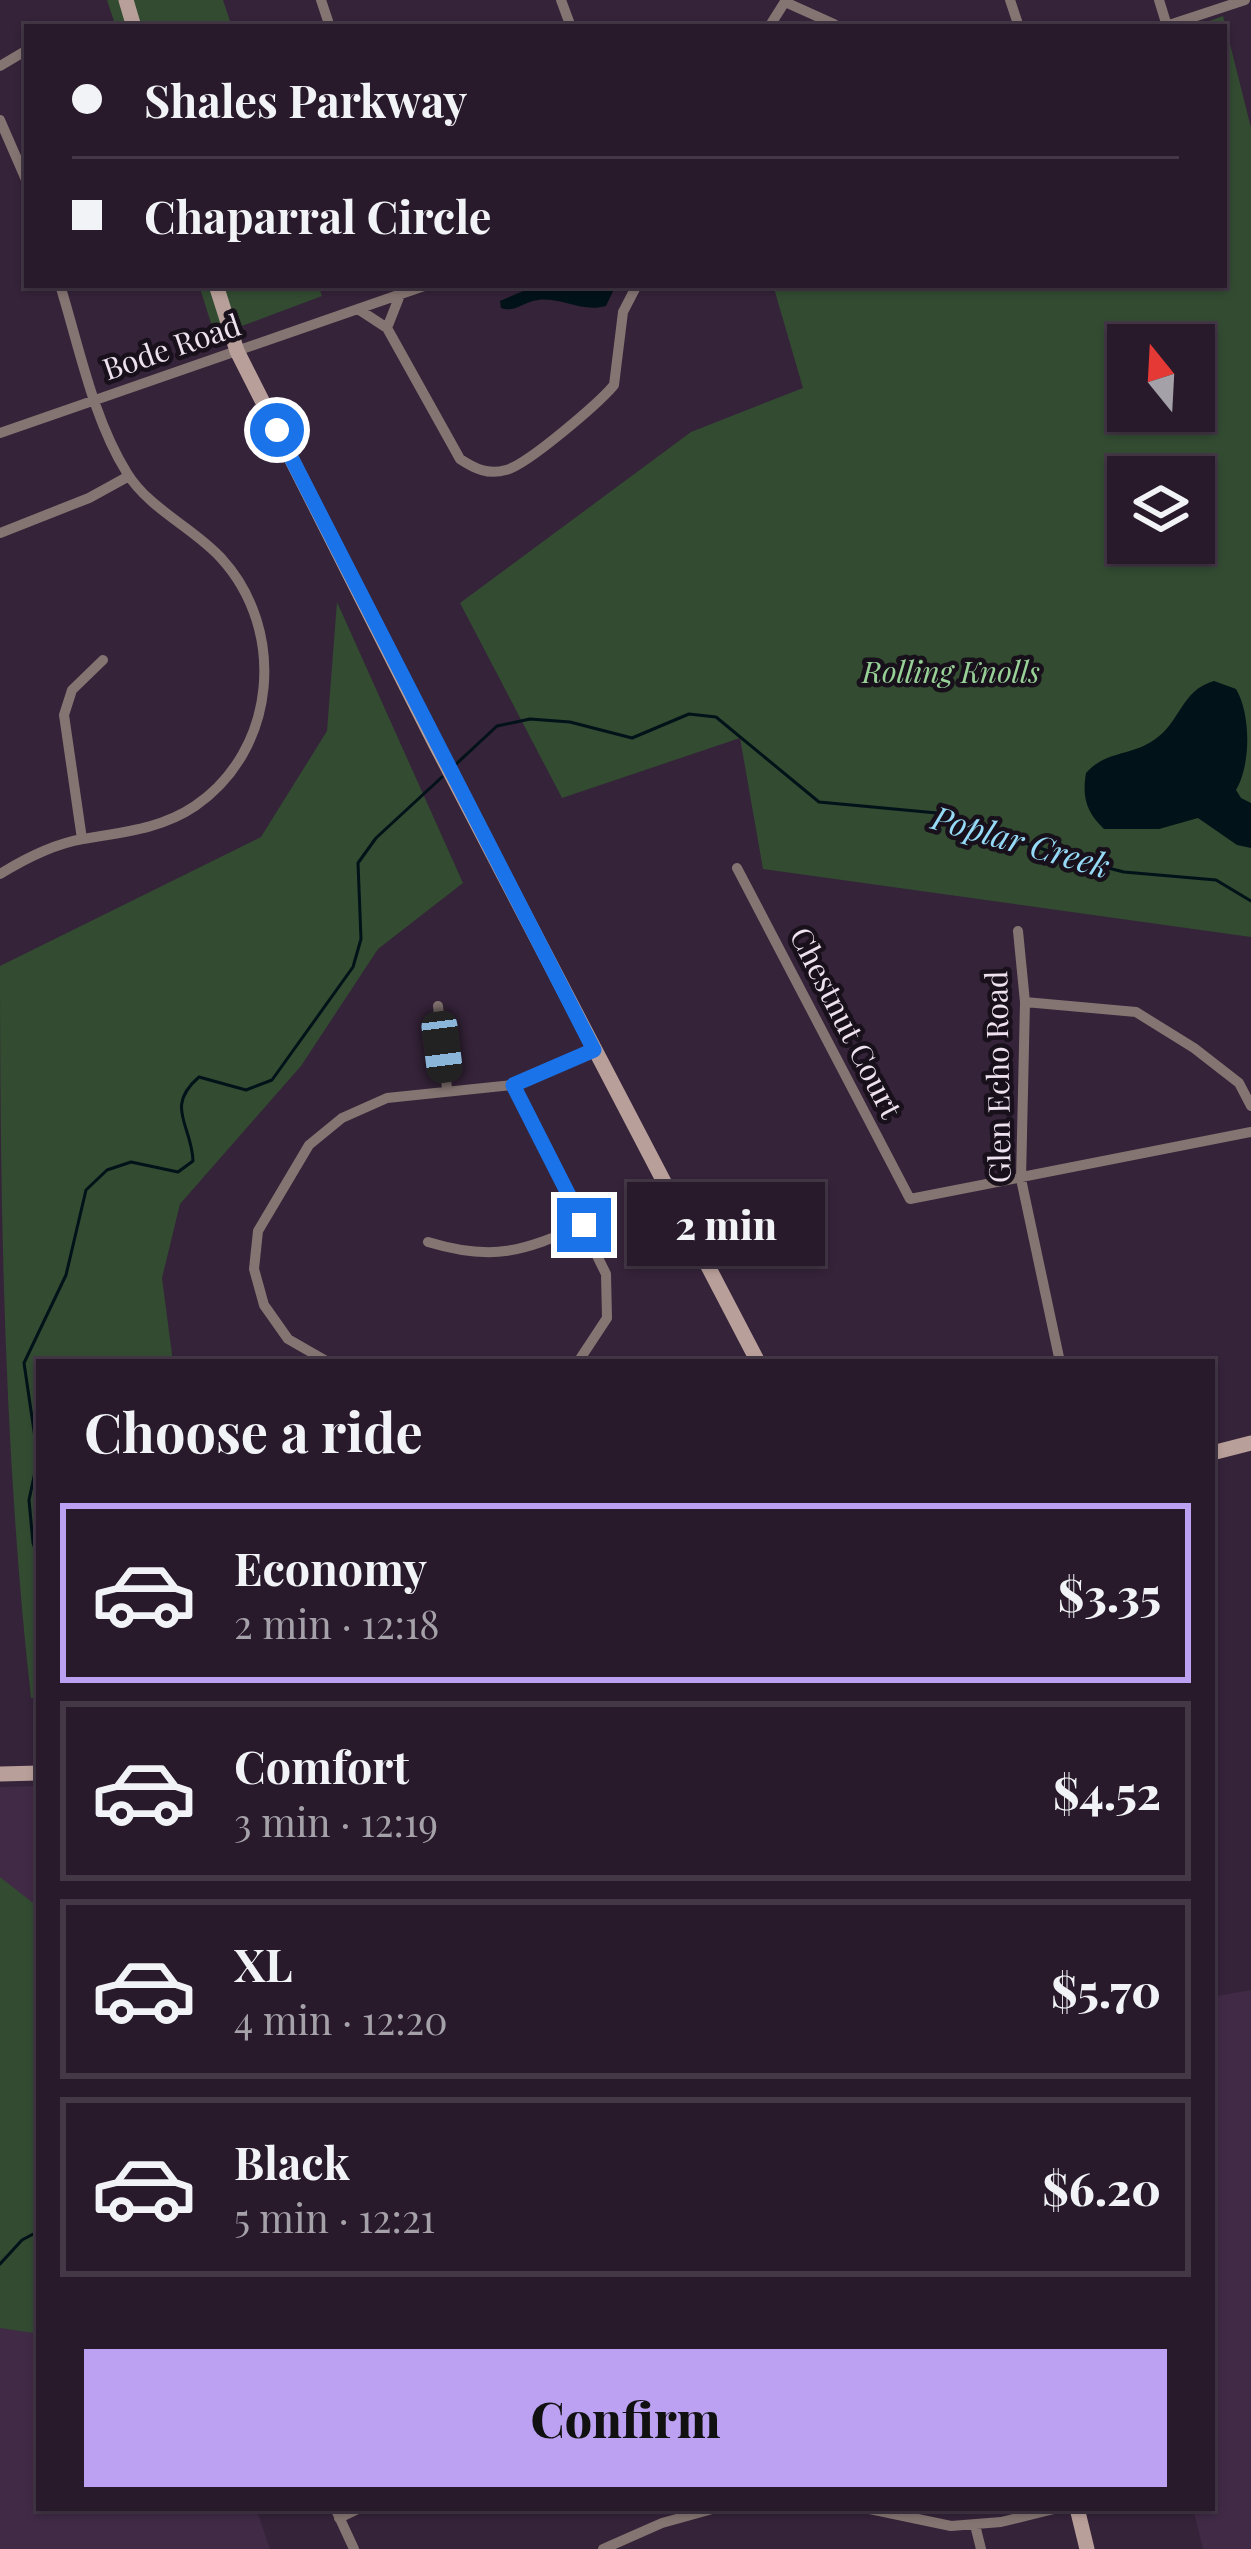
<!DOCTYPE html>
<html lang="en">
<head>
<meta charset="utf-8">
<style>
  body { margin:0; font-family:"Playfair Display",serif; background:#302333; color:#f1f3f6; height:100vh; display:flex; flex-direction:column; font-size:45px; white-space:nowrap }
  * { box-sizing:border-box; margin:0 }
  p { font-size:39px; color:#a5a1a9 }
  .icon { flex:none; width:66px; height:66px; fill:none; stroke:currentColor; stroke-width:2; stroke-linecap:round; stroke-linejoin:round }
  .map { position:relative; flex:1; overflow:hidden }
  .drawer { position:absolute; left:36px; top:1359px; width:1179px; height:1152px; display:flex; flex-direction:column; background:#281a2b; border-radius:0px; box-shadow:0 3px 9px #0004,0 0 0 3px #443847 }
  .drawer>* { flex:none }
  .hud { position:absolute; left:24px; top:24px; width:1203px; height:264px; border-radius:0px; box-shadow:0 3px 9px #0004,0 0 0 3px #443847; display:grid; align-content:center; height:264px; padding:0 48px; background:#281a2b }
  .needle { width:78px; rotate:342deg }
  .buttons { position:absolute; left:1107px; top:324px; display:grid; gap:24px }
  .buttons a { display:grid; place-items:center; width:108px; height:108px; border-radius:0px; background:#281a2b; box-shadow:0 3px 9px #0004,0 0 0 3px #443847; font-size:60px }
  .end { position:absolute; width:54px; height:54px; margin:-27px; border:15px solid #1a73e8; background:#fff; box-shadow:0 0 0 6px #fff }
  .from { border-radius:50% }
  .bubble { position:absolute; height:84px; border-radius:0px; background:#281a2b; box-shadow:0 3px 9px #0004,0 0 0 3px #443847; font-size:39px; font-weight:800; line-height:84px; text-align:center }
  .car { position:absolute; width:36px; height:72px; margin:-36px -18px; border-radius:15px; box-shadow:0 0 9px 3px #0007; background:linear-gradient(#222 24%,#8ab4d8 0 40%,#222 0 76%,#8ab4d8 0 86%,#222 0) }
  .hud b { display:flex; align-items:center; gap:42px; height:114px; font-size:45px }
  .hud b+b { border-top:3px solid #443847 }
  .hud i { width:30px; height:30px; background:#f1f3f6 }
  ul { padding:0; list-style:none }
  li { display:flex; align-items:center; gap:36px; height:180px; margin:0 24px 18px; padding:0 24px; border:6px solid #443847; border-radius:0px }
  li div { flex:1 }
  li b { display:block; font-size:45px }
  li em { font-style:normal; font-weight:800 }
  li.on { border-color:#bca0f2 }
  li>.icon { width:108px; height:108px; stroke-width:1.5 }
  h2 { padding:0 48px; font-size:54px; line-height:144px }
  .cta { display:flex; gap:24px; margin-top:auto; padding:24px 48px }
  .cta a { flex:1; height:138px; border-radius:0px; background:#bca0f2; color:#111; font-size:48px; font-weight:800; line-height:138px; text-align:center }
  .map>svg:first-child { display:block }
  .built { fill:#402a46 }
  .green { fill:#324b31; fill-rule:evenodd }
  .water { fill:#021219 }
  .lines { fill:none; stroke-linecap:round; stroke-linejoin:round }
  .stream { stroke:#021219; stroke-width:3 }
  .street { stroke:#857572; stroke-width:10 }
  .secondary { stroke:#b99f9a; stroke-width:15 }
  .route { stroke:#1a73e8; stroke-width:15 }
  .labels { text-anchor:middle; stroke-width:9; stroke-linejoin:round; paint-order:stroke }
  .street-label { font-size:30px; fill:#eee2f1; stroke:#18101a }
  .park-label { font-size:30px; font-style:italic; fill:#98d198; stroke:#18101a }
  .water-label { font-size:33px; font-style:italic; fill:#95daf6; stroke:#18101a }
</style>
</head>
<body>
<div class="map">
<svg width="1251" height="2549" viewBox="0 0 1251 2549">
  <rect width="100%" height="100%" fill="#352339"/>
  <path class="built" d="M39,1786v722h217l14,41h-270v-762z
    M1251,1990v559h-48l-10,-41h19v-511z"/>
  <path class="green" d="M107,0h116l9,27h-116z
    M1223,16l28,112v809l-488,-68 -23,-131 -178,60 -102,-195 231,-171 112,-44 -30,-103h451v-258h-31zM1128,345h66v66h-66zM1128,477h66v66h-66z
    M199,285h119l4,11 -107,40z
    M337,602l126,281 -85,66 -77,117 -121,138 -18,74 11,84h-134v336h-8c-27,-242 -31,-488 -31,-732l261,-129 66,-106z
    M0,1877l33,26h6v429l-5,1 -34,-5z"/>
  <path class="water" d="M537,285h79l-10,21c-24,7 -45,-9 -68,-6 -16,2 -22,13 -37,8l-1,-7z
    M1214,681l22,8c15,25 15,76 0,101l5,8 10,5v45l-14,-3 -39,-27 -39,11h-55c-18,-17 -22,-32 -18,-56 19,-22 45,-17 68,-33 27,-18 27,-50 60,-59z"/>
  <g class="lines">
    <path class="stream" d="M454,766l43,-40 33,-7 40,3 62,16 57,-24 27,3 103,85 118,11 135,46 52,13 92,8 35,21
      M39,1560l-6,-17 -4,-43 9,-42 -14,-95 42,-88 20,-85 21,-20 24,-8 47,10 15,-11c-1,-36 -29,-54 6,-84l47,13 26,-10 81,-113 8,-28 -3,-76 18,-25 66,-61
      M0,2264l22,-24 17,-9"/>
    <path class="street" d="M321,0l9,27
      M561,0l10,27
      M1010,0l9,27
      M1159,0l8,26
      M785,2l49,22
      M769,27l17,-27
      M1163,27l82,-27
      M0,66l27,-16
      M0,120l27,62
      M358,309l29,19 73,131c15,10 28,16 46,11 21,-5 93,-67 108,-85l9,-73 14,-27
      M387,328l13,-33
      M0,433l427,-148
      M0,533l89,-35 40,-22
      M82,839l-18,-124 8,-25 31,-30
      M737,868l173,331 341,-67
      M0,874c26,-16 53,-30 83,-35 40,-7 78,-10 112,-33 82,-56 92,-176 26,-248 -27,-30 -72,-49 -94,-85 -34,-54 -48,-127 -67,-188
      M1018,931l7,71 -4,177 39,183
      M1025,1002l111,10 58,36 45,35 12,23
      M438,1006l9,83
      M513,1085l81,-35
      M428,1242c66,20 94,9 156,-17
      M328,1362l-40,-23 -24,-34 -10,-36 4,-38 51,-86 33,-27 45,-20 126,-13 93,189 1,44 -29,44
      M335,2508l19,41
      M865,2508l86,18 50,-4 57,-14
      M339,2518l21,-10
      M975,2525l6,24
      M603,2549l59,-26 54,-15"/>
    <path class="secondary" d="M126,0l8,27
      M216,285l21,66 199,394 322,617
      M1212,1453l39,-10
      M0,1774l39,-1
      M1077,2508l10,41"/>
  </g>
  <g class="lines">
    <path class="route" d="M277,430l317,620 -81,35 71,140"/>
  </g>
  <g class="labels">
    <g class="street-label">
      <text transform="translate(172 348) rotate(-19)" y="10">Bode Road</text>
      <text transform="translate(845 1023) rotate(63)" y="10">Chestnut Court</text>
      <text transform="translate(999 1077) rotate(-91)" y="10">Glen Echo Road</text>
    </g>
    <g class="park-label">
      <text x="951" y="683">Rolling Knolls</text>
    </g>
    <g class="water-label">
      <text transform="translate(1021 842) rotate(16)" y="12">Poplar Creek</text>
    </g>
  </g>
</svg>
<div class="buttons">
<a><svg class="needle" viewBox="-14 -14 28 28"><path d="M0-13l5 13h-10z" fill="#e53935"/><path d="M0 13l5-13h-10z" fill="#a5a1a9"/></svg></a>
<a><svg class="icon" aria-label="layers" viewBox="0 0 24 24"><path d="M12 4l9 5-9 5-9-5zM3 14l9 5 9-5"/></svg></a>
</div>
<i class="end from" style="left:277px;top:430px"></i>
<i class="end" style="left:584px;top:1225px"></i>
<div class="bubble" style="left:627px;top:1182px;width:198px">2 min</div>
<i class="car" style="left:442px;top:1047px;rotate:173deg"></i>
<div class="hud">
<b><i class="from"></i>Shales Parkway</b>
<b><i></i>Chaparral Circle</b>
</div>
<section class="drawer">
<h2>Choose a ride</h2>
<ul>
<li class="on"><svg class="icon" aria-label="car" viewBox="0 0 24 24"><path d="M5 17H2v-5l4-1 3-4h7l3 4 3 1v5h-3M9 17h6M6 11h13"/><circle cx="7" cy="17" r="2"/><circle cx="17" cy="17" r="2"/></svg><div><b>Economy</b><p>2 min · 12:18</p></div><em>$3.35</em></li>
<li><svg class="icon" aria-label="car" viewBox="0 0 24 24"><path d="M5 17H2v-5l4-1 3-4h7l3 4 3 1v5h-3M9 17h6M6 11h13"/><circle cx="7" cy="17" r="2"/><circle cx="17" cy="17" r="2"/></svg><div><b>Comfort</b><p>3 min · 12:19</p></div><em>$4.52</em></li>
<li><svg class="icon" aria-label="car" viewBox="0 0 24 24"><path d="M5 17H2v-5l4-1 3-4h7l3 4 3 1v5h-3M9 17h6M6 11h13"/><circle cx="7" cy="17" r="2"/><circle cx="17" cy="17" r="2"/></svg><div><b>XL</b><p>4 min · 12:20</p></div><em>$5.70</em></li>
<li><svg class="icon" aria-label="car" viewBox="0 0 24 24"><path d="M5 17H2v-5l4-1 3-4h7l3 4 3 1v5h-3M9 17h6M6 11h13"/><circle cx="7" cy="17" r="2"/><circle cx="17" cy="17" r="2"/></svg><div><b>Black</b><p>5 min · 12:21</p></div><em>$6.20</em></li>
</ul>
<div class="cta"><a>Confirm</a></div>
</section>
</div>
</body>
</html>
